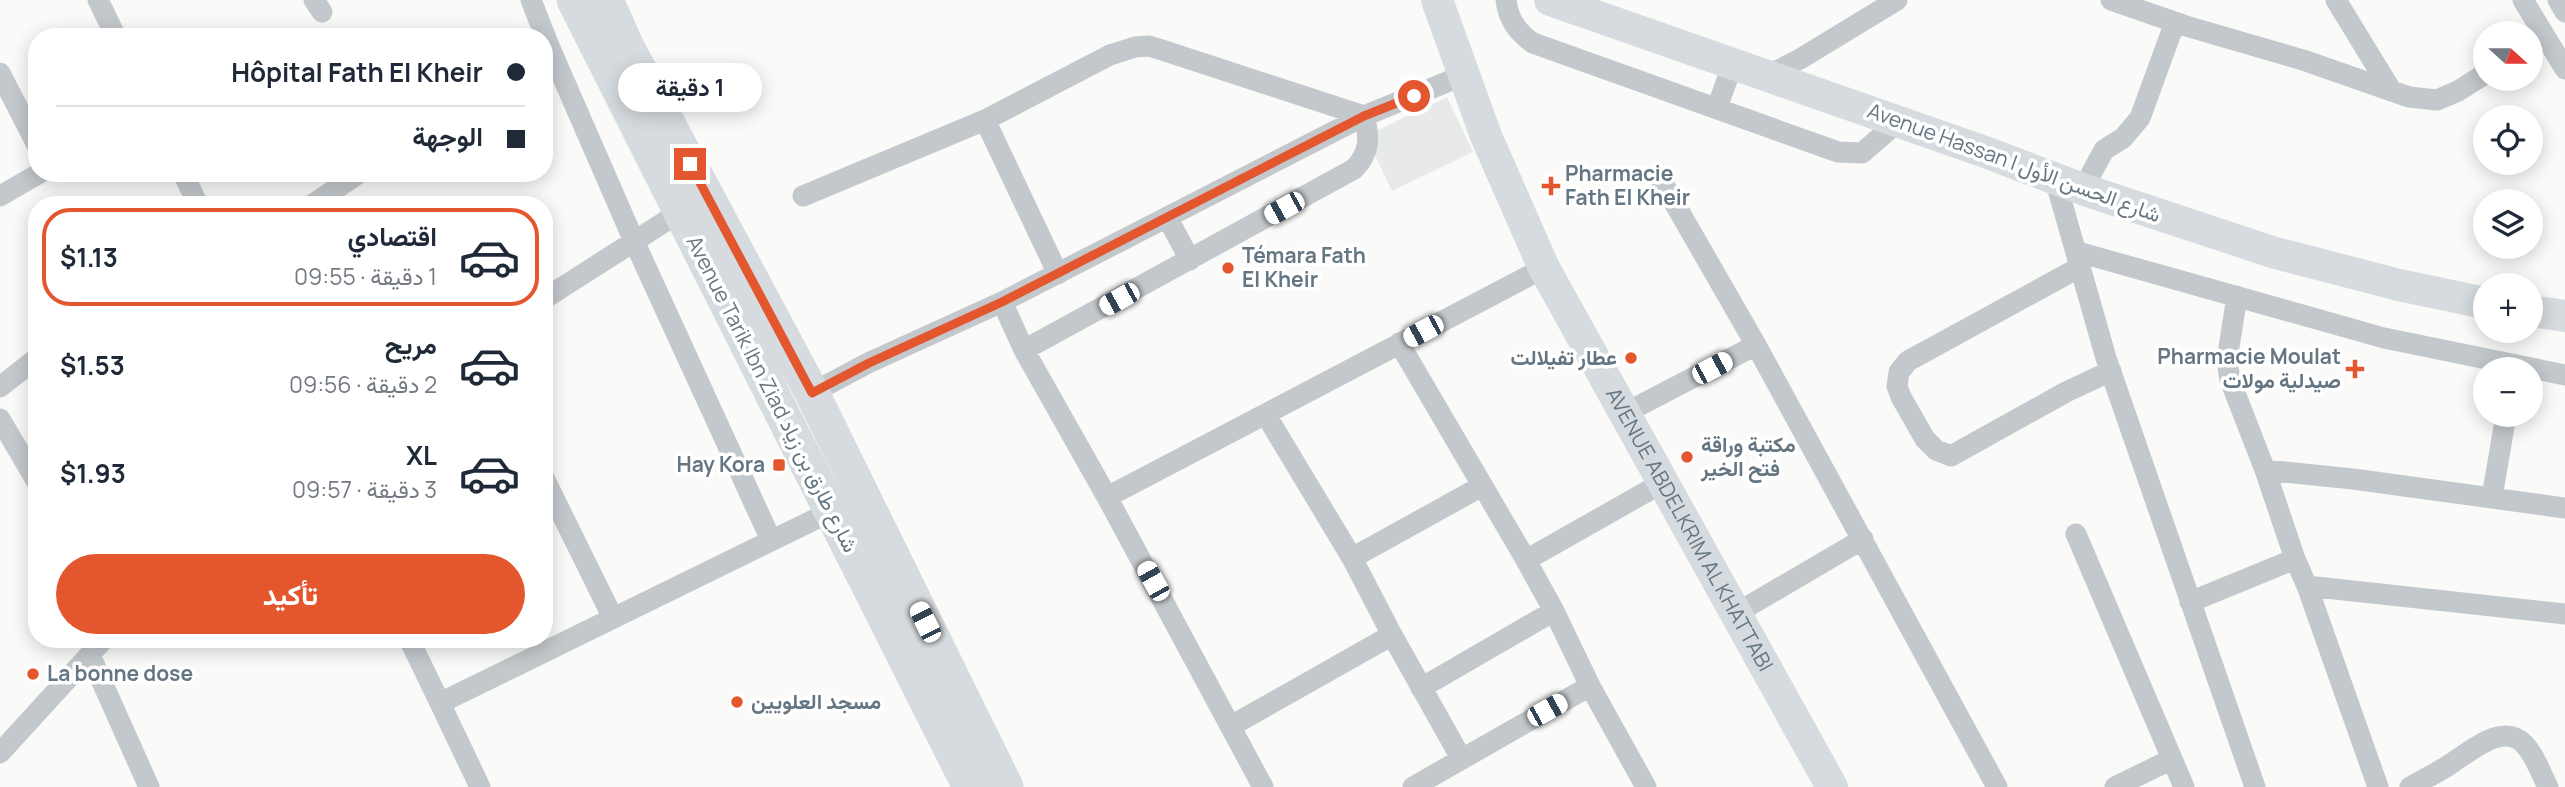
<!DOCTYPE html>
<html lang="ar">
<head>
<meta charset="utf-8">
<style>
  body { margin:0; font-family:Manrope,Vazirmatn,sans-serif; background:#f2f2f3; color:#1f2937; direction:rtl; height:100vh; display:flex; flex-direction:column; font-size:26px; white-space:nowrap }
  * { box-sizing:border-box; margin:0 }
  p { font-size:23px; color:#747a83 }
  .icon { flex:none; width:38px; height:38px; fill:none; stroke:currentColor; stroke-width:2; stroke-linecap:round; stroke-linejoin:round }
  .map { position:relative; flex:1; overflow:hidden; direction:ltr }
  .drawer { position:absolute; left:28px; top:196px; width:525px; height:452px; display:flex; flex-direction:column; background:#fff; border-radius:28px; box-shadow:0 4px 18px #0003; direction:rtl }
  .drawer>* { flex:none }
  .hud { position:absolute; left:28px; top:28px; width:525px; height:154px; border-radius:28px; box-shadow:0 4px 18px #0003; direction:rtl; display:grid; align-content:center; height:154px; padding:0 28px; background:#fff }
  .needle { width:46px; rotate:111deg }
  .controls { position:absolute; left:2473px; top:21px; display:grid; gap:14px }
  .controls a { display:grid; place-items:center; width:70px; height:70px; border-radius:50%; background:#fff; box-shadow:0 4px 18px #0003; font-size:35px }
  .end { position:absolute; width:32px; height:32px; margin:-16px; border:9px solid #e4572e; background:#fff; box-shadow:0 0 0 4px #fff }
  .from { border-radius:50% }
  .bubble { position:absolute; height:49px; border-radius:24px; background:#fff; box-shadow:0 4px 18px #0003; font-size:23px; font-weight:700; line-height:49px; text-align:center; direction:rtl }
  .car { position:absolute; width:21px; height:42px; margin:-21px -10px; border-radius:9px; box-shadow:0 0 5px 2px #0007; background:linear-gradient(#fff 24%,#345 0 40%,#fff 0 76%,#345 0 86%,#fff 0) }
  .hud b { display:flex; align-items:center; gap:24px; height:66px; font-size:26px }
  .hud b+b { border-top:2px solid #e0e1e3 }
  .hud i { width:18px; height:18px; background:#1f2937 }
  ul { padding:12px 0 0; list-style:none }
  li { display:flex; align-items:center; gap:21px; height:98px; margin:0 14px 10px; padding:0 14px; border:4px solid transparent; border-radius:28px }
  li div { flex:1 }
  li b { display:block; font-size:26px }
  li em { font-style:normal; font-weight:700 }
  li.active { border-color:#e4572e }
  li>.icon { width:63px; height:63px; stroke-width:1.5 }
  .primary-button { display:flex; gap:14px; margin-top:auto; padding:14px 28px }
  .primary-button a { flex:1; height:80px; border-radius:42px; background:#e4572e; color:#fff; font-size:28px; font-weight:700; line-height:80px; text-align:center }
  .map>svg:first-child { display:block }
  .built { fill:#e8e9e9 }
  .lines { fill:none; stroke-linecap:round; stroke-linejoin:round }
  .street { stroke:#c3c8cc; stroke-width:21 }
  .secondary { stroke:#d6dbdf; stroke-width:32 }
  .primary { stroke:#d6dbdf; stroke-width:35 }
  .route { stroke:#e4572e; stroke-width:9 }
  .poi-dot { fill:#e4572e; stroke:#fff; stroke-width:2.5 }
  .labels { text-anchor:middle; stroke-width:7; stroke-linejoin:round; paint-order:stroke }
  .street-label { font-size:21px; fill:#657683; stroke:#fff }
  .poi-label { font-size:21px; font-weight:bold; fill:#657683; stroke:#fff; text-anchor:start }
</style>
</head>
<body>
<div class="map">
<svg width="2565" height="787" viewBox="0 0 2565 787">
  <rect width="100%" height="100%" fill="#fafaf8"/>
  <path class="built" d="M1447,97l26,55 -81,39 -26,-55z"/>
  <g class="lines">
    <path class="street" d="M98,0l18,37
      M314,0l8,12
      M531,0l18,46 85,195 137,299
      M1506,0c2,19 11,32 27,43l305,109 24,1 37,-32
      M2111,0l75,26 117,34 106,37 28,3 21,-9 27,-17
      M2336,0l55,90
      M2523,0l42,69
      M2558,0l7,12
      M0,73l37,72
      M1767,76l33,-17 97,-59
      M1717,108l16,-45
      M985,120l73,154
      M183,173l15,32
      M1660,178l96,167 241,442
      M2055,179l51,179 149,429
      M2085,190l7,-18 12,-22 19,-12 17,-20 35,-96
      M0,196l40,-23
      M803,196l182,-76 125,-65 25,-8 14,-1 13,4 202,66c6,21 6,37 -10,53l-330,181
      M312,205l47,-32
      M1167,217l23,43
      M2078,252l306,86 181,37
      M2080,267l-172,94 -9,11 -2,14 4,11 24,42 11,11 15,6 115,-64 45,-21
      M2237,296l-10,64 3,20 35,90 30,89 12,27 258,28
      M544,299l136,-87
      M1002,302l22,48 83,147
      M1399,343l127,217 136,-77
      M0,387l37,-29
      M812,393l56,-30 134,-61 362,-186 100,-41
      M1625,413l131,-68
      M0,419l37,63
      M2265,470l88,9 212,29
      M544,478l69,140
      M2492,497l14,-82
      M2076,534l108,253
      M1352,558l130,-72
      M1526,560l28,51
      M2307,586l71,201
      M2190,602l105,-43
      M1735,614l128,-75
      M1392,635l69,123
      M409,639l31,64 392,-192
      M90,655l59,132
      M1590,686l56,101
      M440,703l40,84
      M1231,726l161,-91 -40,-77 -86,-143
      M0,753l104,-114
      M1263,787l-156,-290 437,-229
      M1413,787l177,-101 -36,-75 -133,77
      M2115,787l57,-28
      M2410,787c14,-8 29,-15 42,-24 19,-12 51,-41 72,-19 11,11 17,30 24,43"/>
    <g class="secondary">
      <path id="s1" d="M1437,0l49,136 58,132 288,519"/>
      <path d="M1550,0l438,153 97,37 187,62 127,33 86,18"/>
      <path d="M2530,311l35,5"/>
    </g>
    <path class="primary" d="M574,0l396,787
      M606,0l21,47 185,346 194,394"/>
  </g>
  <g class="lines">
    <path class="route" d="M690,164l122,229 57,-30 133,-61 362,-186 50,-20"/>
  </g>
  <g class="poi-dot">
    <path d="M1547.5 175.5h7v7h7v7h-7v7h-7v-7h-7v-7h7z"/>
    <circle cx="1228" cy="268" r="7"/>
    <circle cx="1631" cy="358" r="7"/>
    <path d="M2351.5 358.5h7v7h7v7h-7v7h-7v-7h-7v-7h7z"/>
    <circle cx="1687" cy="457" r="7"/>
    <rect x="772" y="458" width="14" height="14" rx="3.5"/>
    <circle cx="33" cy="674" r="7"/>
    <circle cx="737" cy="702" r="7"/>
  </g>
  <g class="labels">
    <g class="street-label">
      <text transform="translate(2014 163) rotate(20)" y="7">Avenue Hassan I شارع الحسن الأول</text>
      <text transform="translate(772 394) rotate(63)" y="7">Avenue Tarik Ibn Ziad شارع طارق بن زياد</text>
      <text dy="7" stroke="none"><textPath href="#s1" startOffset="588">AVENUE ABDELKRIM AL KHATTABI</textPath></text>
    </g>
    <g class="poi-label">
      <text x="1565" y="181">Pharmacie<tspan x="1565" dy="24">Fath El Kheir</tspan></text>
      <text x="1242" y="263">Témara Fath<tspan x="1242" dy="24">El Kheir</tspan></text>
      <text x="2341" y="364" text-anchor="end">Pharmacie Moulat<tspan x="2341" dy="24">صيدلية مولات</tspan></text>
      <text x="1617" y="365" text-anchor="end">عطار تفيلالت</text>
      <text x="1701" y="452">مكتبة وراقة<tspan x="1701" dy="24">فتح الخير</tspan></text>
      <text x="765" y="472" text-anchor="end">Hay Kora</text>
      <text x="47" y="681">La bonne dose</text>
      <text x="751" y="709">مسجد العلويين</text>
    </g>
  </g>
</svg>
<div class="controls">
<a><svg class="needle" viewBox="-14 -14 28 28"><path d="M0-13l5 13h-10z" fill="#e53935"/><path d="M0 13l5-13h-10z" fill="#747a83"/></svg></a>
<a><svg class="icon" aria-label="locate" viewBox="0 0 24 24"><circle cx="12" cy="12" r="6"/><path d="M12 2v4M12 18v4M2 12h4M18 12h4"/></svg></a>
<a><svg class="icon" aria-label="layers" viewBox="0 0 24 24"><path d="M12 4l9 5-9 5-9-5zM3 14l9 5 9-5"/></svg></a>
<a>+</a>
<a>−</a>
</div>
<i class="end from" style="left:1414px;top:96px"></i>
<i class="end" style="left:690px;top:164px"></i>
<div class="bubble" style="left:618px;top:63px;width:144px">1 دقيقة</div>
<i class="car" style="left:1284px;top:208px;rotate:241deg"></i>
<i class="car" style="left:1119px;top:299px;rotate:241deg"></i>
<i class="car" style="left:1423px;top:331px;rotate:242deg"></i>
<i class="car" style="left:1712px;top:368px;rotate:62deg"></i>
<i class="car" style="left:1153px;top:581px;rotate:331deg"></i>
<i class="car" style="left:925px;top:622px;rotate:334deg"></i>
<i class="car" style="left:1547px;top:710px;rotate:61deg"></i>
<div class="hud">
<b><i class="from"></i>Hôpital Fath El Kheir</b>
<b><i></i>الوجهة</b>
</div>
<section class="drawer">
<ul>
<li class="active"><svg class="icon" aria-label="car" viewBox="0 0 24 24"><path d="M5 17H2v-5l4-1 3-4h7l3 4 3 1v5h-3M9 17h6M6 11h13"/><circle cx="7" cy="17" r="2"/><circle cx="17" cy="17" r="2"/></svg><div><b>اقتصادي</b><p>1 دقيقة · 09:55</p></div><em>$1.13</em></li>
<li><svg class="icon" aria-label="car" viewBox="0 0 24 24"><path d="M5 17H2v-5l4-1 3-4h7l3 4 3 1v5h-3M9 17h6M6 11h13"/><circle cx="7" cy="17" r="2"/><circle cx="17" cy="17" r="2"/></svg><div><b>مريح</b><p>2 دقيقة · 09:56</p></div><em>$1.53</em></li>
<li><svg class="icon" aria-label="car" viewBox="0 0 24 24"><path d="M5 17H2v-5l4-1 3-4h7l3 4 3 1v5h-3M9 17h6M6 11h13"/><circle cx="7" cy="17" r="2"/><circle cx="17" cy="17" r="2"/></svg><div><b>XL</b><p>3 دقيقة · 09:57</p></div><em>$1.93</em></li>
</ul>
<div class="primary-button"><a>تأكيد</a></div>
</section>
</div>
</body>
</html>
